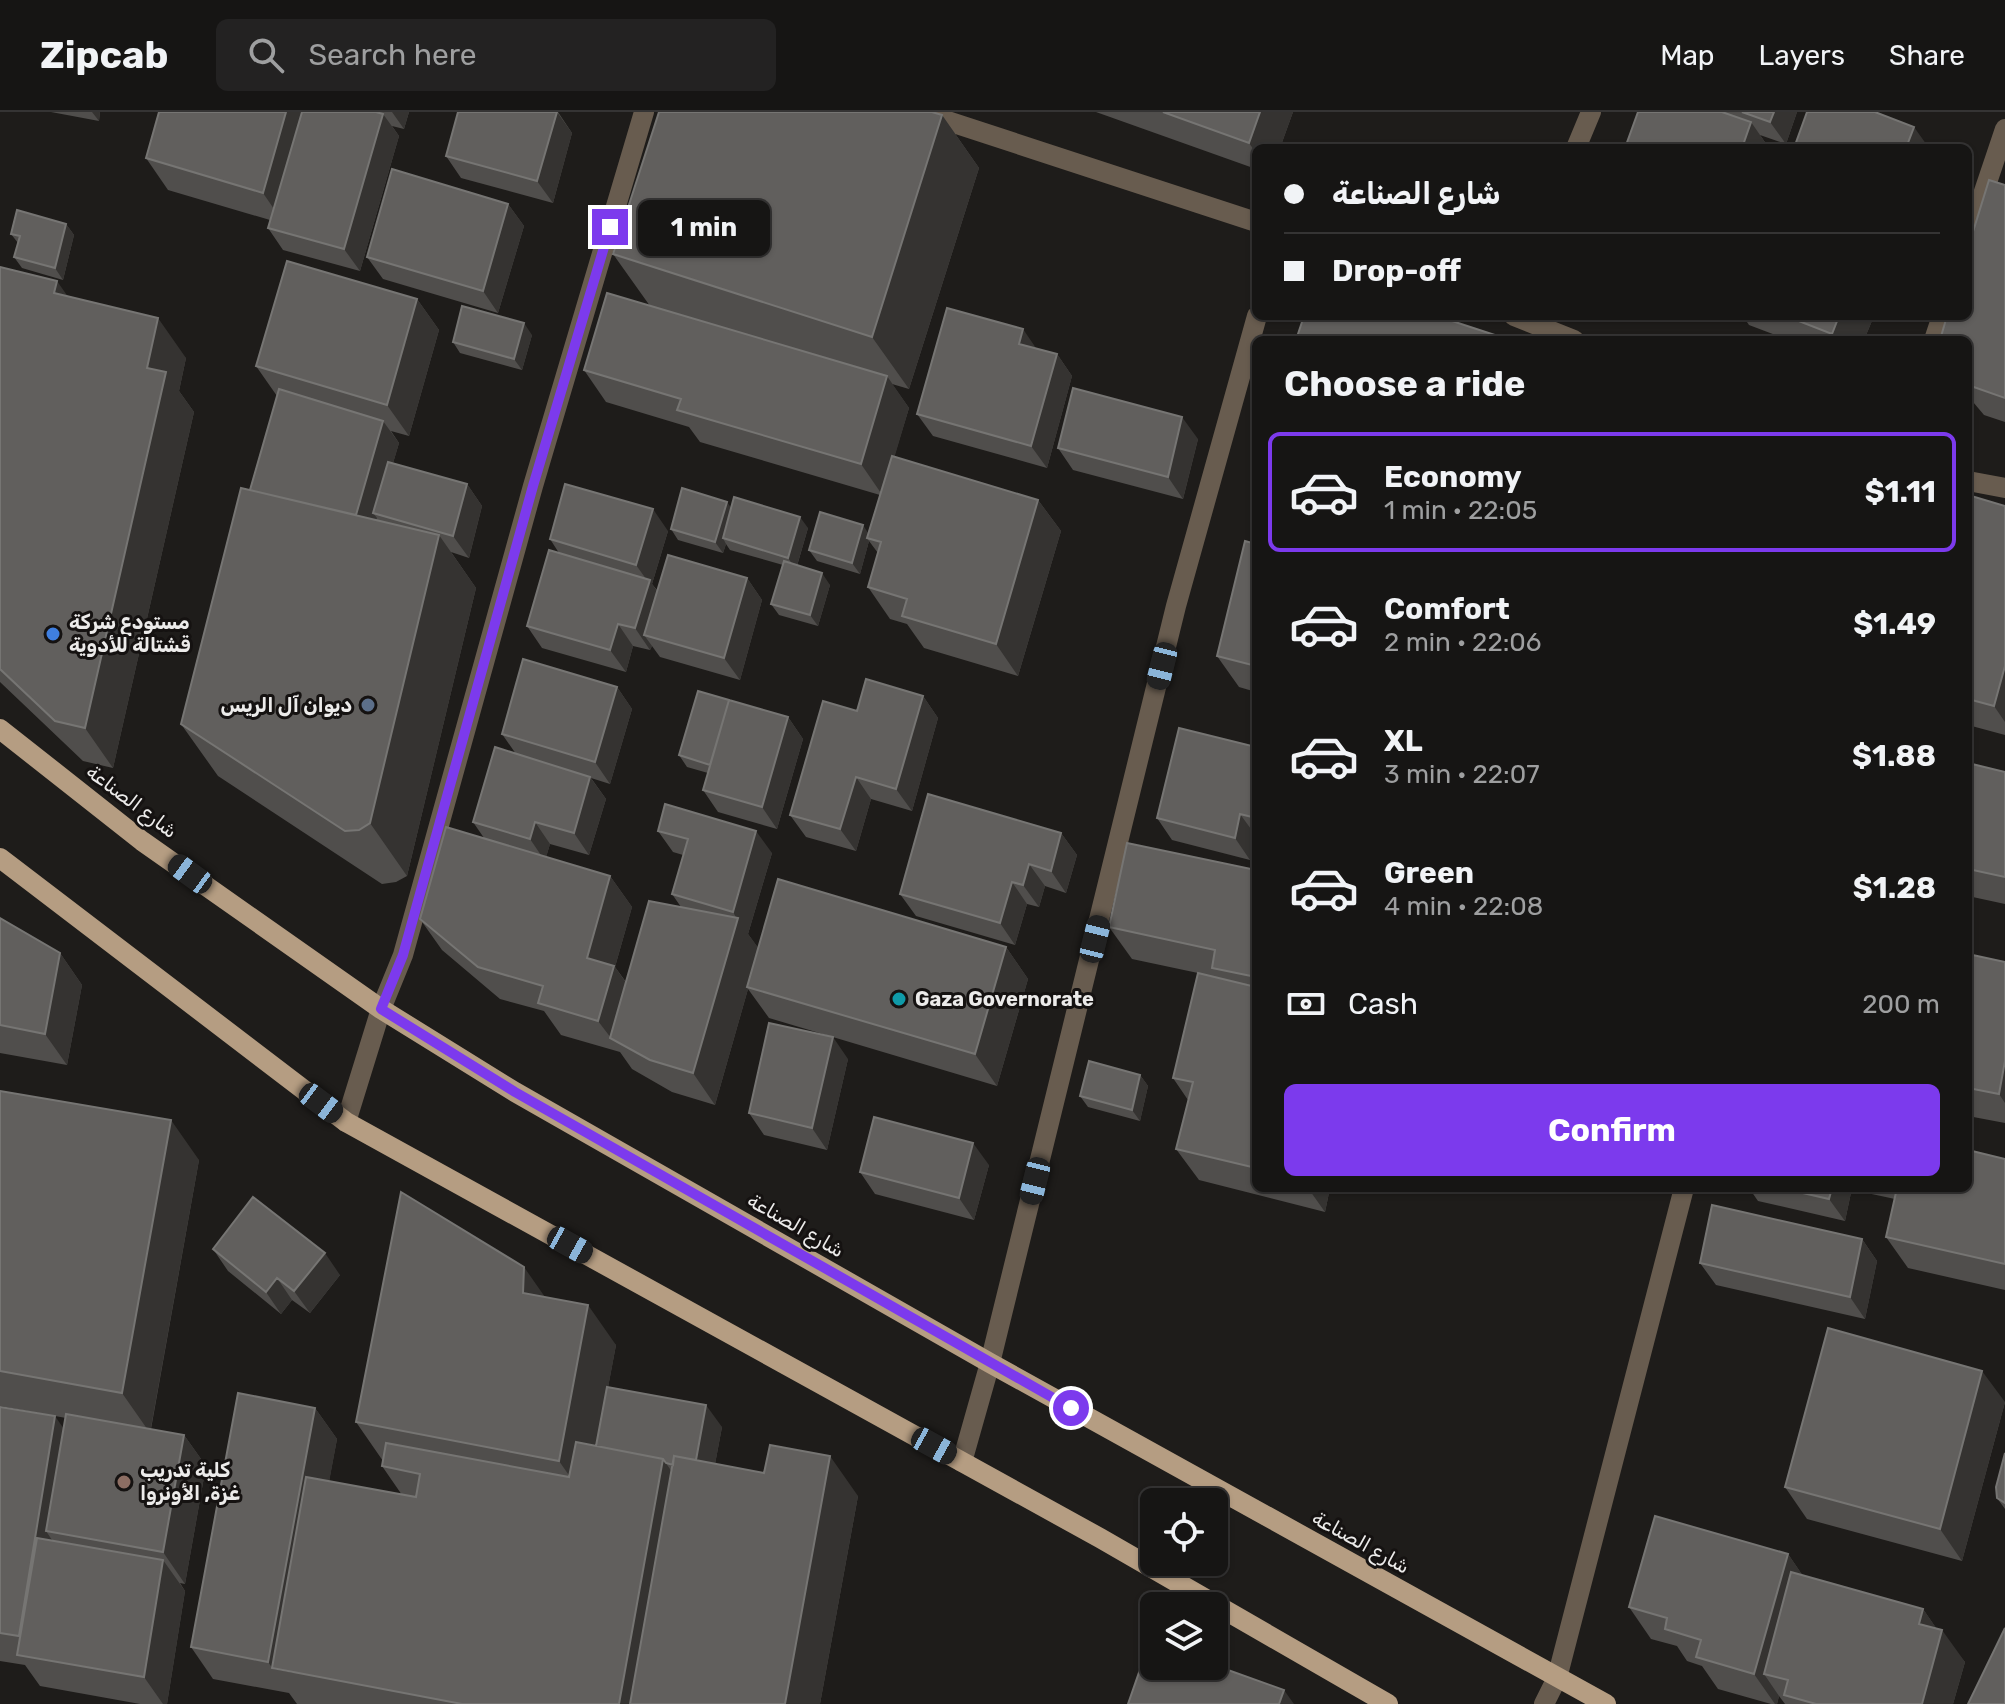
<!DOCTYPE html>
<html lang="en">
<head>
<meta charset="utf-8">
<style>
  body { margin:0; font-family:Rubik,"Noto Naskh Arabic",sans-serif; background:#232222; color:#f1f3f6; height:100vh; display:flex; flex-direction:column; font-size:30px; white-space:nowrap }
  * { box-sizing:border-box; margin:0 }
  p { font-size:26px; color:#9e9fa0 }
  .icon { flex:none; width:44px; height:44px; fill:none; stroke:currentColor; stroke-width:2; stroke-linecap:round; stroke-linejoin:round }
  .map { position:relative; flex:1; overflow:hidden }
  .drawer { position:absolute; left:1252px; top:224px; width:720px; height:856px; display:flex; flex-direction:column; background:#161514; border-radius:12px; box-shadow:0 2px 6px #0004,0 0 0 2px #353434 }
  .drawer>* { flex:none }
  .guide { position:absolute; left:1252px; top:32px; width:720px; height:176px; border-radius:12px; box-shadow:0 2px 6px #0004,0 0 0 2px #353434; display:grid; align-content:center; height:176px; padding:0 32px; background:#161514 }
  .tools { position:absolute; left:1140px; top:1376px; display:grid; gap:16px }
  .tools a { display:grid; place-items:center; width:88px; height:88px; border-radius:12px; background:#161514; box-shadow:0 2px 6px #0004,0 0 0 2px #353434; font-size:40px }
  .end { position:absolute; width:36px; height:36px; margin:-18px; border:10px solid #7c3aed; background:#fff; box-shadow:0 0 0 4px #fff }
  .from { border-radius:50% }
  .bubble { position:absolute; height:56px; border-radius:12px; background:#161514; box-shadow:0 2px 6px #0004,0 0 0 2px #353434; font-size:26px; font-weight:700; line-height:56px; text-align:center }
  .car { position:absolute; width:24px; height:48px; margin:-24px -12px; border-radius:10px; box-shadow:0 0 6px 2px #0007; background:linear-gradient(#222 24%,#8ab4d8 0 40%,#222 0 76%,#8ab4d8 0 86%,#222 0) }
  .guide b { display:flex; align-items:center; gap:28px; height:76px; font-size:30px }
  .guide b+b { border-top:2px solid #353434 }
  .guide i { width:20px; height:20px; background:#f1f3f6 }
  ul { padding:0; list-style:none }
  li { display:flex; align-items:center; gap:24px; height:120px; margin:0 16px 12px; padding:0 16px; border:4px solid transparent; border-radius:12px }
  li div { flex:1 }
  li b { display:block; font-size:30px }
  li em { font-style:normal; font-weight:700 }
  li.current { border-color:#7c3aed }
  li>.icon { width:72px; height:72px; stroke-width:1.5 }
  h2 { padding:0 32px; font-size:36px; line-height:96px }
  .pay { display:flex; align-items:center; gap:20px; height:88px; padding:0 32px; font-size:30px }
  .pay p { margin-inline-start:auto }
  .action { display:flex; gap:16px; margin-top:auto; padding:16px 32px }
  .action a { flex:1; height:92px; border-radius:12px; background:#7c3aed; color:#fff; font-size:32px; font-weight:700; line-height:92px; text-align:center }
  header { display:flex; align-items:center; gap:48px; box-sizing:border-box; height:112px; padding:0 40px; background:#161514; border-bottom:2px solid #353434 }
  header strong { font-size:38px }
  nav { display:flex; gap:44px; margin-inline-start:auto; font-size:28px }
  .search { width:560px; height:72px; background:#232222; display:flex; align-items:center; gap:20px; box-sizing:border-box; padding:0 28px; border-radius:12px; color:#9e9fa0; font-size:30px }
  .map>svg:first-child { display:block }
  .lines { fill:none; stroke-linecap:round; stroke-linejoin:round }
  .minor { stroke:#685c4f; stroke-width:20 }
  .major { stroke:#b59d82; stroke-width:20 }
  .wall { fill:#504e4c }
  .shaded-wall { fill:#353331 }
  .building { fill:#615f5d; stroke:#767573; stroke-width:2 }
  .route { stroke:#7c3aed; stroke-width:10 }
  .shop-dot { fill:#3f7fe0; stroke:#151211; stroke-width:3 }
  .service-dot { fill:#5c6f8a; stroke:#151211; stroke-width:3 }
  .culture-dot { fill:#0f9aa8; stroke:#151211; stroke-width:3 }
  .education-dot { fill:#8d6e63; stroke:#151211; stroke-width:3 }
  .labels { text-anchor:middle; stroke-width:6; stroke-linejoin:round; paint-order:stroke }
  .poi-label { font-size:20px; font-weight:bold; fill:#ecebea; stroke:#151211; text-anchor:start }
  .street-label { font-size:20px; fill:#ecebea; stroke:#151211 }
</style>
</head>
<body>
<header>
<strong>Zipcab</strong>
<div class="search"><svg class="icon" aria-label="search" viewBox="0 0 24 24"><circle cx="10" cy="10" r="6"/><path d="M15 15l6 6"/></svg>Search here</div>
<nav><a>Map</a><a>Layers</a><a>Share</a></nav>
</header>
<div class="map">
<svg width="2005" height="1592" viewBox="0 0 2005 1592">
  <rect width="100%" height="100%" fill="#1e1c1a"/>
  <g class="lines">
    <path class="minor" d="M920,0l336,110
      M1576,36l15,-36
      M1968,127l37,-110
      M1514,204l60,24
      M1934,228l8,-24
      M1968,369l37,7
      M346,1010l35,-113 22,-54 130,-469 111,-374
      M962,1350l28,-99 186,-757 81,-290
      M1544,1592l13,-26 127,-490"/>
    <path class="major" d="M0,617l142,112 239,168 134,83 475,271 616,341
      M0,746l346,264 754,416 288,166"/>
  </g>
  <path class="wall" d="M51,0h49l-1,9z
    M159,0h250l-5,17 -12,-3 7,10 -39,135 -77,-21 -15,-22 2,-8 -102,-30 -22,-32z
    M458,0h100l14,21 -19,70 -92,-25 -15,-22z
    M1096,0h197l-13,36h-24v21z
    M1638,0h159l-11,32 -26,-9 9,13h-144z
    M942,3l37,53 -70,221 -17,-5 17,24 -15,49 144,43 23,31 -43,145 -94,-28 -17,-24 -17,-5 -22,-32 10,-34 -9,-12 -9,33 -43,-13 -8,-11 59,-17 12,-38 -180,-53 -11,-15 -83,-25 -22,-32 66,-64 -37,-52z
    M2005,73v237l-21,-7 -16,-19v-56z
    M508,92l16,22 -26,87 -115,-34 -16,-22z
    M66,112l8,11 -11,45 -41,-12 -8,-11 4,-14 -7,-9z
    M0,155l68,29 118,62 -7,33 15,21 -81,356 -30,-7 -83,-79z
    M417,187l22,31 -30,106 -18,-5 8,12 -6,20 74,21 15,22 -13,52 -18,-6 25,36 -69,288 -11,6 -14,2 -164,-108 -37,-52 96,-328 -21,-30z
    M1703,204h14l-1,4z
    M1743,204h131l-10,24h-75l-40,-15z
    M532,223l-10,35 -62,-17 -7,-11z
    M1036,237l21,5 15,22 -25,92 -114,-32 -16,-22z
    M1198,327l-15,60 -110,-29 -15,-22z
    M1968,383l37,11v229l-37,-10z
    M732,395l76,21 -11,38 33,19 -12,41 -39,-11 -8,-11 12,-39 -53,-15 -4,-6 -3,9 -45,-13 -7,-11z
    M668,419l-16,53 5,6 90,-12 15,22 -22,80 -80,-23 -8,-11 -2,4 -17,-4 -7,26 -84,-24 -15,-22 32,-73 -9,-14z
    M1256,432v148l-17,-5 -22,-31z
    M617,575l15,22 -22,75 -19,-6 15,21 -17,56 -39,-11 -4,13 64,19 22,31 -17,60 11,15 55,-75 -9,-13 11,-39 -10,-3 -15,-21 114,22 -24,81 10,14 248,-1 22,32 -31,107 -228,-68 -21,-29 -33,116 -43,-13 -40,-23 -12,-17 -59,-17 -17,-24 -44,-12 -58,-49 -22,-31 64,-81 -11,-16 43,-68 -14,-20z
    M923,584l15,22 -26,93 -41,-12 -15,52 -50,-14 -16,-22 67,-104z
    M788,605l15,22 -26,90 -59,-17 -15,-22 5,-17 -21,-6 -8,-12z
    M1256,635v89l-6,24 -78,-20 -15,-22z
    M1968,651l37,9v132l-37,-8z
    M1061,721l16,22 -11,38 -21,-7 -6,21 -12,-3 -12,41 -99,-29 -16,-22z
    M1256,758v318h74l-5,24 -126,-32 -23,-31 12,-49 -15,-22 25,-105 -66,-14 -23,-32z
    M0,806l60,35 22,32 -15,80 -67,-12z
    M1968,842l37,8v161l-37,-7z
    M848,947l-21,91 -63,-15 -15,-22z
    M1140,963l8,11 -8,35 -52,-14 -8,-11z
    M0,979l199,69 -48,269 33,6 22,31 -21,118 -5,-1 5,8 -18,113h-27l-100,-18 -15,-21 -25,-4v-254l64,22 2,-11 -66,-12z
    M2005,1047v131l-97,-22 -22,-31 9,-38 -28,-6 -3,-5h104z
    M989,1053l-15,55 -99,-26 -15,-22z
    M1749,1076h103l-7,33 -87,-20z
    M1862,1127l15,22 -12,58 -149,-34 -16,-22z
    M213,1137l127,26 -30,38 -18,-13 -11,14 -53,-43z
    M545,1185l71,48 -8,42 114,40 -7,37 143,32 -38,208h-523l-8,-11 -76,-14 -22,-32 124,-239 22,31 -8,42 73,14 -20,-29 1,-5 -27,-39z
    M2005,1290l-43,159 -155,-42 -22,-32z
    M2005,1341v56l-8,-11z
    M1788,1442l15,22 120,33 13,19 29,34 -12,42h-168l-6,-8 -2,8h-6l-53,-15 -16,-23 -15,-5 -10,-15 -26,-7 -22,-32z"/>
  <path class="shaded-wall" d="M92,0h8l-1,9z
    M286,0h25l-26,113 -22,-32z
    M392,0h17l-5,17z
    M557,0l15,21 -19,70 -16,-22z
    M1260,0h33l-13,36h-24v5l-7,-10z
    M1774,0h23l-11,32 -16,-22z
    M383,2l16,22 -39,135 -16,-22z
    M942,3l37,53 -70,221 -37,-52z
    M1751,10l18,26h-27z
    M1914,15l15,21h-23z
    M508,92l16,22 -26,87 -15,-22z
    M66,112l8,11 -11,45 -8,-12z
    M57,169l28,40 -31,-28z
    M417,187l22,31 -30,106 -22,-31z
    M1839,204h35l-10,24h-27l-5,-6z
    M158,206l28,40 -7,33 15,21 -81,356 -28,-40 62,-360z
    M524,211l8,12 -10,35 -8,-11z
    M1023,217l15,22 -19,-7z
    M1057,242l15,22 -25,92 -16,-22z
    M887,264l22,32 -26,88 -22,-32z
    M1182,305l16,22 -15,60 -15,-22z
    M383,309l16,22 -21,71 -5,-1 4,5 -8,26 -15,-22z
    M467,372l15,22 -13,52 -16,-22z
    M1038,388l23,31 -43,145 -22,-32z
    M727,390l8,11 -12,25 3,6 -3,9 -8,-11z
    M653,397l15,22 -16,53 13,18 -21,33 8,11 -2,4 -15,-22 14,-45 -13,-18z
    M800,405l8,11 -12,41 -8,-11z
    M863,413l7,11 -3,2 2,3 -9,33 -8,-11z
    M439,423l37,53 -69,288 -37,-53z
    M822,461l8,12 -12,41 -8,-11z
    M747,466l15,22 -22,80 -16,-22z
    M618,512l15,22 -7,26 -16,-22z
    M2005,554v56l-11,-16z
    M617,575l15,22 -22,75 -15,-22z
    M923,584l15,22 -26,93 -16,-22z
    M788,605l15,22 -26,90 -15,-22z
    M590,665l16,22 -17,56 -15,-22z
    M856,665l15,22 -15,52 -16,-22z
    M1240,702l16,22 -6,24 -15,-22z
    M535,710l15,22 -5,17 -15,-22z
    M756,719l16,22 -24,81 12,16 -13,37 1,2 -33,116 -22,-32 44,-154 -4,-7z
    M1061,721l16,22 -11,38 -15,-22z
    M1029,752l16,22 -6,21 -16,-22z
    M610,764l22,31 -17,60 21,30 -25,41 -13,-17 -11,-63z
    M1012,770l15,22 -12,41 -15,-22z
    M1006,835l22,32 -31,107 -22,-32z
    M60,841l22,32 -15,80 -22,-31z
    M833,925l15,22 -21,91 -15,-22z
    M2005,949v42l-6,-9z
    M1140,963l8,11 -8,35 -8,-11z
    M171,1008l28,40 -49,273 -28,-40z
    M973,1031l16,22 -15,55 -15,-22z
    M1308,1076h22l-5,24z
    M1832,1076h20l-7,33 -16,-22z
    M1862,1127l15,22 -12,58 -15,-22z
    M325,1141l15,22 -30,38 -16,-22z
    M524,1155l28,40 -29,-14z
    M277,1166l15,22 -11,14 -15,-22z
    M588,1193l28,40 -29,156 -28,-40z
    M1982,1259l23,31 -43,159 -22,-32z
    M706,1293l16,22 -12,64 -15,-22z
    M315,1296l22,31 -43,234 -21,-4 -5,-7z
    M55,1304l22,32 -31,83 14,21 -26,106 -15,-22z
    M184,1323l22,31 -21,118 -22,-32z
    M830,1344l28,40 -38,208h-35z
    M663,1347l28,40 -37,205h-35z
    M1788,1442l22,32 -46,88 15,22 -2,8h-2l-21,-30z
    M163,1448l22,31 -18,113h-4l-19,-27z
    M1923,1497l18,26 1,-5 23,32 -12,42h-31l-3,-80z
    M1284,1578l10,14h-15z"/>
  <path class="building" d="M159,0h127l-23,81 -117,-35z
    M302,0h74l7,2 -39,135 -76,-21z
    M458,0h99l-20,69 -91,-25z
    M659,0h273l10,3 -70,222 -259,-83z
    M1163,0h97l-11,31z
    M1638,0h84l29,10 -9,26h-117z
    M1742,0h32l-4,10z
    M1807,0h68l39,15 -8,21h-112z
    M392,57l116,35 -25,87 -116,-34z
    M1989,68l16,5v213l-37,-13v-45h-28l7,-24h21v-68z
    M17,98l49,14 -11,44 -41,-11 6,-21 -9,-2z
    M287,149l130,38 -30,106 -131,-39z
    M0,155l57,14 -3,12 104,25 -11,50 19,4 -81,356 -30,-7 -55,-52z
    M607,181l280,83 -26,88 -184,-54 4,-11 -97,-29z
    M462,194l62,17 -10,36 -61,-17z
    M947,196l76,21 -4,15 38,10 -26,92 -114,-32z
    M1304,204h133l73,24h-214z
    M1786,204h53l-7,18z
    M1073,276l109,29 -14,60 -110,-29z
    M279,277l104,32 -27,94 -106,-25z
    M892,344l146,44 -42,144 -94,-28 5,-17 -39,-12 13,-45 -14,-4z
    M388,350l79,22 -14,52 -80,-23z
    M565,372l88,25 -17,56 -86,-26z
    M241,376l198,47 -69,288 -11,7 -14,1 -164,-107z
    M682,376l45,14 -12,40 -44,-13z
    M1968,383l37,11v160l-11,40 -26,-7z
    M734,385l66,20 -12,41 -65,-20z
    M820,400l43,13 -11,38 -43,-13z
    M1245,429l11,3v122l-39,-10z
    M549,438l101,30 -15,48 -17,-4 -8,26 -83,-24z
    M668,443l79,23 -23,80 -80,-23z
    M784,449l38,12 -12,42 -39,-11z
    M523,547l94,28 -22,75 -93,-28z
    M866,567l57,17 -27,93 -40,-12 -16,52 -50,-14 33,-114 34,10z
    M698,579l31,9 -19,65 -31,-10z
    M729,588l59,17 -26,90 -59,-17z
    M1179,616l77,19v71l-16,-4 -5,24 -78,-20z
    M495,635l95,30 -16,56 -39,-11 -5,17 -57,-17z
    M1968,651l37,9v105l-37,-8z
    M928,682l133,39 -10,38 -22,-7 -6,21 -11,-3 -12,41 -100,-29z
    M665,692l91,27 -23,81 -61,-18 16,-55 -30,-8z
    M446,715l164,49 -23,82 27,8 -16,55 -60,-18 5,-17 -65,-19 -58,-48z
    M1127,731l129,27v107l-44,-9 3,-18 -106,-23z
    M778,767l228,68 -31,107 -228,-67z
    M649,789l89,17 -45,155 -43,-13 -40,-22z
    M0,806l60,35 -15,81 -45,-9z
    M1968,842l37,8v99l-6,33 -31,-6z
    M1198,861l58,14v181l-80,-19 17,-67 -20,-4z
    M769,911l64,14 -21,91 -63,-15z
    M1089,949l51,14 -8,35 -52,-14z
    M0,979l171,29 -49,273 -122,-22z
    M874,1005l99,26 -14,55 -99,-26z
    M1968,1038l37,9v105l-119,-27 11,-49h71z
    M1781,1076h51l-3,11z
    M401,1080l123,75 -1,26 65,12 -29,156 -203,-39z
    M253,1085l72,56 -31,38 -17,-13 -11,14 -53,-43z
    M1712,1093l150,34 -12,58 -150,-34z
    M1828,1216l154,43 -42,158 -155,-42z
    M607,1275l99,18 -10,55 -22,-4 -1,9 -7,-2 -3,-4 -67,-13z
    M238,1281l77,15 -47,254 -77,-15z
    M0,1295l55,9 -36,220 -19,-3z
    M66,1302l118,21 -21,117 -117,-21z
    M576,1330l87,17 -44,245h-157l-190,-36 34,-191 110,20 4,-23 -38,-8 4,-23 183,34z
    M770,1333l60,11 -45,248h-155l44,-248 90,17z
    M2005,1341v50l-8,-5 -1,-11z
    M1655,1404l133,38 -34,120 -58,-17 5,-17 -36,-11 2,-11 -38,-11z
    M37,1426l126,22 -19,117 -127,-22z
    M1791,1460l132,37 -4,15 23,6 -20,74h-106l-32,-9 4,-15 -24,-6z
    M2005,1516v76h-37z
    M1150,1529l4,2v23h60v-1l70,25 -5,14h-151z"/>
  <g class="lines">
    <path class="route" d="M610,115l-77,259 -130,469 -22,54 134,83 556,316"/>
  </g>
  <circle class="shop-dot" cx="53" cy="522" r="8"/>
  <circle class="service-dot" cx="368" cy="593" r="8"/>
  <circle class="culture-dot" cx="899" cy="887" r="8"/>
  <circle class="education-dot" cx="124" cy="1370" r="8"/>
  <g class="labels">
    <g class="poi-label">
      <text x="69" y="517">مستودع شركة<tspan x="69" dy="23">قشتالة للأدوية</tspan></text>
      <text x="352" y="600" text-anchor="end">ديوان آل الريس</text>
      <text x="915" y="894">Gaza Governorate</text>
      <text x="140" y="1365">كلية تدريب<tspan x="140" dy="23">غزة, الأونروا</tspan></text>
    </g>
    <g class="street-label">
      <text transform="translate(132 689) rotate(37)" y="7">شارع الصناعة</text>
      <text transform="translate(796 1113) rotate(30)" y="7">شارع الصناعة</text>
      <text transform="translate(1361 1430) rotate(29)" y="7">شارع الصناعة</text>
    </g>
  </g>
</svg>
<div class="tools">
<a><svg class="icon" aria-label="locate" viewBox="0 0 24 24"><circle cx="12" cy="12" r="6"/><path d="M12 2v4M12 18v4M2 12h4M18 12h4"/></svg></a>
<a><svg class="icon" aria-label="layers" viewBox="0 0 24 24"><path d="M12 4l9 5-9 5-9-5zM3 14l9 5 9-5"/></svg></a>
</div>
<i class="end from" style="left:1071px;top:1296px"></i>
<i class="end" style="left:610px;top:115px"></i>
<div class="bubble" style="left:638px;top:88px;width:132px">1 min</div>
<i class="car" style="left:1162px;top:554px;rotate:194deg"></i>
<i class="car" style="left:190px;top:762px;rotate:306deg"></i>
<i class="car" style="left:1095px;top:827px;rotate:14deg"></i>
<i class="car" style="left:321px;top:991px;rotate:127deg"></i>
<i class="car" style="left:1035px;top:1069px;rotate:194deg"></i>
<i class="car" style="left:570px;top:1133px;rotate:119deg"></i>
<i class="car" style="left:934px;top:1334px;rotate:119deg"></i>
<div class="guide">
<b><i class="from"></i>شارع الصناعة</b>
<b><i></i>Drop-off</b>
</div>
<section class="drawer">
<h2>Choose a ride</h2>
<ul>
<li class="current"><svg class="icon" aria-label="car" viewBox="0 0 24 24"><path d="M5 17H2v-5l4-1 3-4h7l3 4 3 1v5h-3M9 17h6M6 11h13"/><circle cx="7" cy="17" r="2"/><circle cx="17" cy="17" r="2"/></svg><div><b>Economy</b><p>1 min · 22:05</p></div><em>$1.11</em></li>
<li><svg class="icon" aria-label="car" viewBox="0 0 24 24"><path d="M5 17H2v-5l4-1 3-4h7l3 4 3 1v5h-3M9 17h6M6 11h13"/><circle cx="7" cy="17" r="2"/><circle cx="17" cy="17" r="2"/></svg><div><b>Comfort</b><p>2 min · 22:06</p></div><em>$1.49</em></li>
<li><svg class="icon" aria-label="car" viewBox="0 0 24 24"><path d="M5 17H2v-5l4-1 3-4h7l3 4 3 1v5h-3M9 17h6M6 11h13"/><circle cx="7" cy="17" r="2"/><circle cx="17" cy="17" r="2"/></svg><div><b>XL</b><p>3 min · 22:07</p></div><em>$1.88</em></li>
<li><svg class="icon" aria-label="car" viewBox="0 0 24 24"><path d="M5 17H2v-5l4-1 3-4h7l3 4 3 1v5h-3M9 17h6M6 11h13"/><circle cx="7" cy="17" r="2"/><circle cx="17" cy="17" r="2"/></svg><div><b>Green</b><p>4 min · 22:08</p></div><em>$1.28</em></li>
</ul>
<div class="pay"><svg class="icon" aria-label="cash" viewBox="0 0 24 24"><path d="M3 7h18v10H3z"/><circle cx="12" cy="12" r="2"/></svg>Cash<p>200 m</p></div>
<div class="action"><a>Confirm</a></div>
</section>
</div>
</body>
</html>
